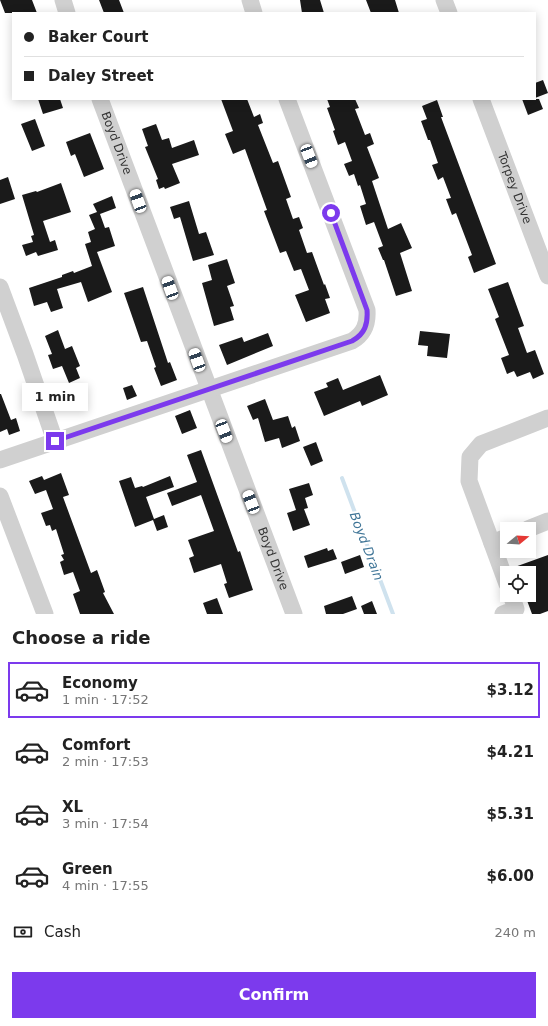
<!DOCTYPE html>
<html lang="en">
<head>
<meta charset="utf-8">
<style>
  body { margin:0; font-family:"DejaVu Sans",sans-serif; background:#f6f6f6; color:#222; height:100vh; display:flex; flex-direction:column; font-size:15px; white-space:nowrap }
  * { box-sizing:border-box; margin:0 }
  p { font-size:13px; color:#767676 }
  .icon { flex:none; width:22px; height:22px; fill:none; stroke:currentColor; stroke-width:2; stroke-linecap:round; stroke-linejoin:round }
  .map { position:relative; height:614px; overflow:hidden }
  .details { display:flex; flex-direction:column; background:#fff; flex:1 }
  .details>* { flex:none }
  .top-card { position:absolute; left:12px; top:12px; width:524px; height:88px; border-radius:0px; box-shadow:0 2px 10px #0003; display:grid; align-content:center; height:88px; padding:0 12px; background:#fff }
  .needle { width:26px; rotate:72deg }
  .buttons { position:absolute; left:500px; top:522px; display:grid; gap:8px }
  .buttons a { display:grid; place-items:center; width:36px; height:36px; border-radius:0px; background:#fff; box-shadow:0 2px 10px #0003; font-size:20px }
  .end { position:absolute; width:18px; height:18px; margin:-9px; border:5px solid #7c3aed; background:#fff; box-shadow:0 0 0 2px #fff }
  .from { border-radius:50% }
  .bubble { position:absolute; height:28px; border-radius:0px; background:#fff; box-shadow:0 2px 10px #0003; font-size:13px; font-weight:800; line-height:28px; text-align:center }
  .car { position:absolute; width:12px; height:24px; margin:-12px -6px; border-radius:5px; box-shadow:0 0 3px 1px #0007; background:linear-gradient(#fff 24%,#345 0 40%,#fff 0 76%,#345 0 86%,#fff 0) }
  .top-card b { display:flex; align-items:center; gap:14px; height:38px; font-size:15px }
  .top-card b+b { border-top:1px solid #e0e0e0 }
  .top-card i { width:10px; height:10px; background:#222 }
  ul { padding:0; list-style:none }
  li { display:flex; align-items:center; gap:12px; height:56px; margin:0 8px 6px; padding:0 4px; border:2px solid transparent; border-radius:0px }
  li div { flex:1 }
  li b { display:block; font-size:15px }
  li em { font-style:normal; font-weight:800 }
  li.on { border-color:#7c3aed }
  li>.icon { width:36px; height:36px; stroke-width:1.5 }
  h2 { padding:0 12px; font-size:18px; line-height:48px }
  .pay { display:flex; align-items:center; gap:10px; height:44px; padding:0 12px; font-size:15px }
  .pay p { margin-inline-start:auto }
  .action { display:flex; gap:8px; margin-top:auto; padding:8px 12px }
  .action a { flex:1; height:46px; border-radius:0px; background:#7c3aed; color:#fff; font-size:16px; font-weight:800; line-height:46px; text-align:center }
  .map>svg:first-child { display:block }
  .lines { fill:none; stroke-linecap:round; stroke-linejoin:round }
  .stream { stroke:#cfe2ee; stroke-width:4 }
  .building { fill:#1a1a1a }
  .minor { stroke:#d0d0d0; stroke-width:17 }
  .route { stroke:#7c3aed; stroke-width:5 }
  .labels { text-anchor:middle; stroke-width:4; stroke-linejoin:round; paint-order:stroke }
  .street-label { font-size:12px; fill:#333; stroke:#fff }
  .water-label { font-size:13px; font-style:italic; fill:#3f7597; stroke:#fff }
</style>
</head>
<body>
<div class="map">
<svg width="548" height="614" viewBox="0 0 548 614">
  <rect width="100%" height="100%" fill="#fff"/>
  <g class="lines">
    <path class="stream" d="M342,478l51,136"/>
  </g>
  <path class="building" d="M0,0h32l5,13h-32z
    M99,0h20l5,13h-20z
    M300,0h20l4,13h-22z
    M366,0h29l4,13h-28z
    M543,80l5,13 -13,5v-15z
    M38,99h22l3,9 -20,6z
    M221,99h26l7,18 6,-3 3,9 -5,2 15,38 5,-2 13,36 -5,2 7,20 6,-2 4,11 -4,2 8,23 5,-1 12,33 1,-1 5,14 -5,1 5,14 -24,9 -11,-27 14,-5 -8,-21 -7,2 -8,-20 -6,2 -16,-42 3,-1 -22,-61 -12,5 -8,-20 8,-3z
    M327,99h28l4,9 -4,1 10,26 5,-2 4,11 -7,3 12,31 -7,3 16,48 13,-6 11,25 -12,5 12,38 -16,5 -12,-36h-1l-5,-12 5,-2 -9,-24 -8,3 -6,-19 6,-2 -6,-19 -2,1 -4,-12 -5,2 -5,-12 8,-3 -7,-19 -7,3 -5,-14 2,-1 -8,-22 3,-1z
    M522,99h17l4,10 -15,6z
    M437,100l6,17h-2l55,147 -22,9 -6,-16 4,-2 -16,-42 -4,2 -6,-16 5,-1 -8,-21 -5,3 -6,-15 6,-2 -8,-23h-2l-7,-19 6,-2 -5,-13z
    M35,119l10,27 -13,5 -11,-27z
    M156,124l6,16 7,-2 3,10 22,-8 5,15 -27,9 8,19 -15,6 -1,-2 -5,2 -3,-9 2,-1 -13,-32 3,-1 -6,-17z
    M90,133l14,36 -20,8 -9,-23 -4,2 -5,-14z
    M8,177l7,22 -15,5v-24z
    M61,183l10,29 -28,9 7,21 5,-2 3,10 -20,6 -2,-4 -10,4 -4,-11 11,-3 -2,-6 3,-1 -12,-40 14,-4 1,1z
    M112,196l4,12 -16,6 5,14 4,-1 6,19 -18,6 15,40 -24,10 -7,-20 -24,7 6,19 -12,4 -4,-10 -13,4 -5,-18 33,-11v-2l11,-4 1,2 18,-7 -7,-22 6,-2 -3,-10 7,-3 -6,-14 8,-3 -4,-8z
    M189,201l10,33 7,-2 8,23 -21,6 -13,-44 -6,2 -4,-12z
    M227,259l8,24 -8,3 7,20 -4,1 4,13 -20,6 -12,-43 10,-3 -4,-15z
    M508,282l16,44 -6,2 9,25 8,-3 9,24 -11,5 -3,-7 -13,5 -3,-6 -7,3 -6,-16 8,-3 -14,-36 4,-2 -11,-28z
    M143,287l25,76 2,-1 7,18 -16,6 -7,-18 2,-1 -9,-26 -6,1 -17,-49z
    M58,330l7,19 7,-3 8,20 -4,2 4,10 -11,5 -7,-17 -9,3 -5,-14 4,-1 -7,-18z
    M420,331l30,3 -3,24 -20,-2 1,-10 -10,-1z
    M268,333l5,13 -46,19 -8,-20 23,-8 2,5z
    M380,375l8,20 -26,11 -2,-5 -36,15 -10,-24 14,-5 -2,-4 12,-5 5,12z
    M132,385l5,11 -10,4 -4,-12z
    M0,394h1l10,26 5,-2 4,13 -11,4 -2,-6 -7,3z
    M265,399l8,21 15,-4 4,12 3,-2 5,15 -18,7 -3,-10 -14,4 -7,-24 -5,2 -6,-14z
    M190,410l7,18 -15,6 -7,-18z
    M316,442l7,19 -12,5 -8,-19z
    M201,450l37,102 2,-1 13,39 -24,8 -5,-14 3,-1 -6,-19 -27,9 -5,-15 5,-2 -6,-16 26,-9 -13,-36 -29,11 -5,-13 30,-11 -10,-27z
    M61,473l8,22 -6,2 28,76 6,-3 8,22 -2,1 11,21h-34l-7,-20 7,-3 -7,-19 -9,3 -4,-13 4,-2 -3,-5 3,-1 -8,-25 -4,2 -2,-6 -4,1 -5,-13 12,-4 -7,-19 -11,4 -6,-13 13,-5 2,4z
    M170,476l4,11 -28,10 8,22 10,-4 4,12 -11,4 -4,-11 -18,7 -16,-46 12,-4 4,11 7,-2 1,1z
    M309,483l4,12 -8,3 3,10 -4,1 6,16 -17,6 -6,-18 9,-3 -7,-21z
    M327,548l1,3 5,-2 4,10 -29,9 -4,-12z
    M360,555l4,12 -19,7 -4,-12z
    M548,555v56l-8,3h-8l-7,-19h4v-22h-15l-2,-5z
    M352,596l5,13 -14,5h-17l-2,-8z
    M217,598l6,16h-16l-4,-11z
    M372,601l5,13h-13l-3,-8z"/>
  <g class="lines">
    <g class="minor">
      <path d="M63,0l4,13"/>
      <path d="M250,0l4,13"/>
      <path d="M444,0l5,13"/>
      <path id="s1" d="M100,99l194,515"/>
      <path id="s2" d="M481,99l67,177"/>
      <path d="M0,287l25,67 30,87"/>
      <path d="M0,460l352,-119c12,-7 16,-17 15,-31l-80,-211"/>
      <path d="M0,496l45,118"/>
      <path d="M528,529l20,-8"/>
      <path d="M492,543l15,-6"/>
      <path d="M507,584l-38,-103 1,-24 11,-13 67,-26"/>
      <path d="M503,614l13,-5 -5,-14"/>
    </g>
  </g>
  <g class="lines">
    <path class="route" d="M55,441l297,-100c13,-7 16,-17 15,-31l-36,-97"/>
  </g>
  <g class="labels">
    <g class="street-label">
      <text dy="4" stroke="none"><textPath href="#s1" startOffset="47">Boyd Drive</textPath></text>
      <text dy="4" stroke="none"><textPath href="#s2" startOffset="95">Torpey Drive</textPath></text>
      <text dy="4" stroke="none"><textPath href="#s1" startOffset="491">Boyd Drive</textPath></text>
    </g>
    <g class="water-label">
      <text transform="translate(367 546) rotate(69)" y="5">Boyd Drain</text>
    </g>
  </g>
</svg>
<div class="buttons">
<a><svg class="needle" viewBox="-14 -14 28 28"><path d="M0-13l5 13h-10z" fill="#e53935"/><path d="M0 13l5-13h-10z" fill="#767676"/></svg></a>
<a><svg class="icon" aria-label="locate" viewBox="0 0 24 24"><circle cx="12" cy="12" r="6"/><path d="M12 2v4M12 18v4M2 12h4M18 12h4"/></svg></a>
</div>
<i class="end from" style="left:331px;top:213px"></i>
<i class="end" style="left:55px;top:441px"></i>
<div class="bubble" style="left:22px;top:383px;width:66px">1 min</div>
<i class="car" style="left:309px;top:156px;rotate:159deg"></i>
<i class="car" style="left:138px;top:201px;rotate:340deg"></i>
<i class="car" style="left:170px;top:288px;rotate:340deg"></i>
<i class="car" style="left:197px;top:360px;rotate:340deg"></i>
<i class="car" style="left:224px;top:431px;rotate:159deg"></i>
<i class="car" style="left:251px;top:502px;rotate:339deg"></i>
<div class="top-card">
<b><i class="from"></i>Baker Court</b>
<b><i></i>Daley Street</b>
</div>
</div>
<section class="details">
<h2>Choose a ride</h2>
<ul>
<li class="on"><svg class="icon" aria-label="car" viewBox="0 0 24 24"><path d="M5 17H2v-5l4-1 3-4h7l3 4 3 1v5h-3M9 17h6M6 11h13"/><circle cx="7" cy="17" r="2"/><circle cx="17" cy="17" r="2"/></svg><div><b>Economy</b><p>1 min · 17:52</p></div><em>$3.12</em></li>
<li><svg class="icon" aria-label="car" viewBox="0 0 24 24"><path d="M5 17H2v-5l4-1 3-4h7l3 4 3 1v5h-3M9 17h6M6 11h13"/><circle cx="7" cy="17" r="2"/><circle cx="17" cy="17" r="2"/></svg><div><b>Comfort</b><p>2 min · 17:53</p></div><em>$4.21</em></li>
<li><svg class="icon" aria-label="car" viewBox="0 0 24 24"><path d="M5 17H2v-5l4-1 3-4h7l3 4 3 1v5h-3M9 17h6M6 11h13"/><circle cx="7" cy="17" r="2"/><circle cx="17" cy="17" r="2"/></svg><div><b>XL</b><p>3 min · 17:54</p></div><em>$5.31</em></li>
<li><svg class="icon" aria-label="car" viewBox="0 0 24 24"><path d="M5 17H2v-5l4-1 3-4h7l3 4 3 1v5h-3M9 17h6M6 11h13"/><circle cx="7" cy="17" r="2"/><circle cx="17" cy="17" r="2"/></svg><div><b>Green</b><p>4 min · 17:55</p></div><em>$6.00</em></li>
</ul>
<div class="pay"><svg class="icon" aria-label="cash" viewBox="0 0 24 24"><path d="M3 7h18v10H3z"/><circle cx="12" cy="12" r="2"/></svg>Cash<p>240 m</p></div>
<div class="action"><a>Confirm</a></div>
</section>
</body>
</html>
